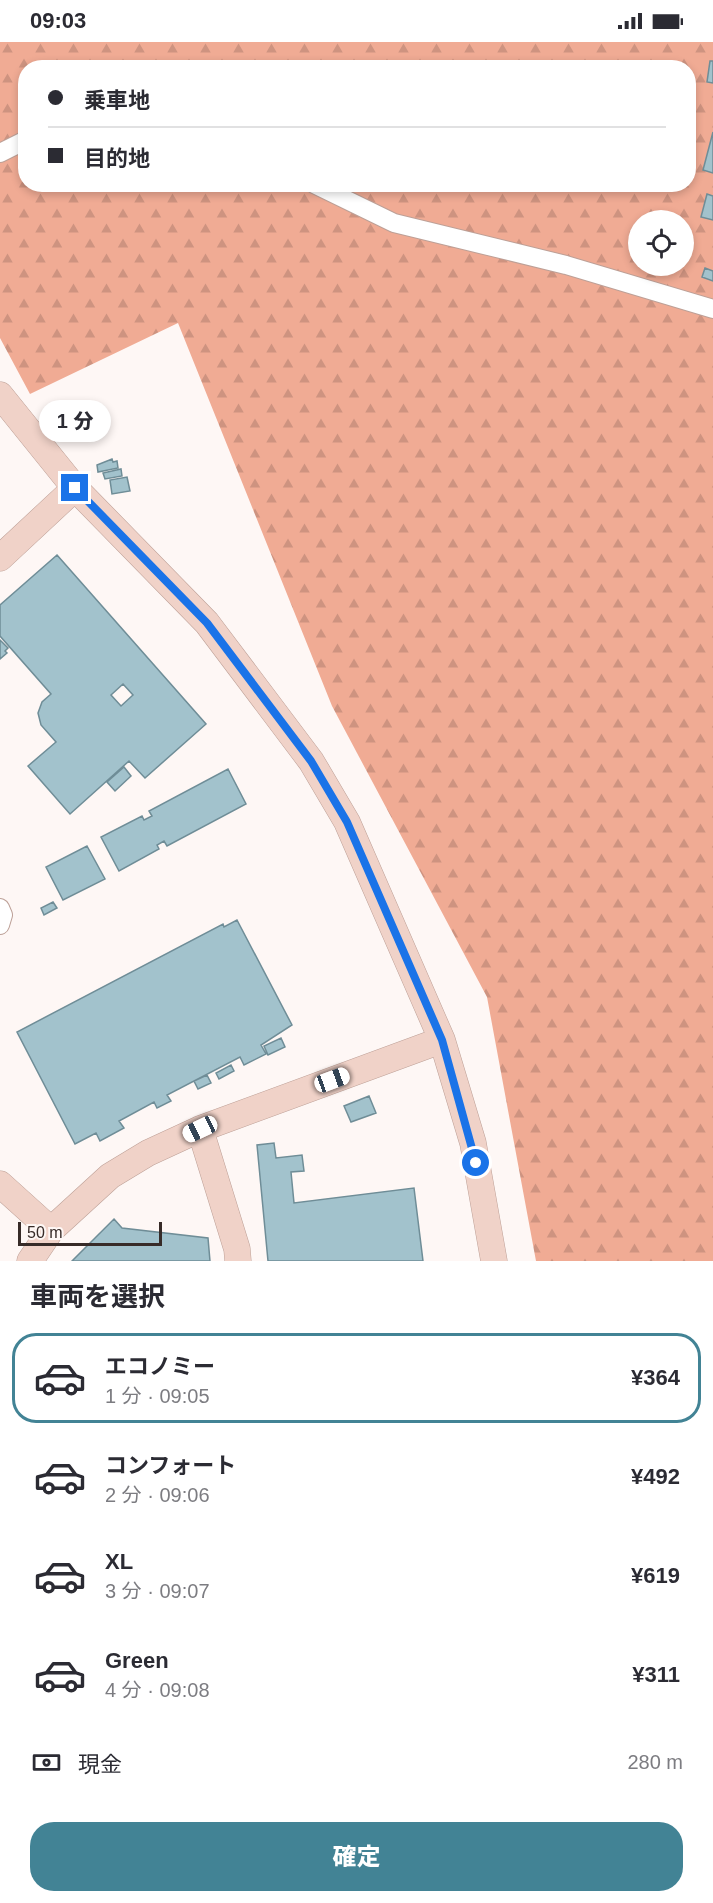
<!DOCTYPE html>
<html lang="ja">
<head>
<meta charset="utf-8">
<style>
  body { margin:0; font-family:Arial,"Noto Sans JP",sans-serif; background:#f7f7f7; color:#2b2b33; height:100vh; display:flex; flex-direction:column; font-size:22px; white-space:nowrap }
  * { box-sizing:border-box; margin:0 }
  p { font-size:20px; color:#7c7c81 }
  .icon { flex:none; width:33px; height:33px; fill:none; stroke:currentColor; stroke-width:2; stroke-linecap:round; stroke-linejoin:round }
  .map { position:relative; height:1219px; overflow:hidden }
  .drawer { display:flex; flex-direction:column; background:#fff; flex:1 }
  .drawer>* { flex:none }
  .hud { position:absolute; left:18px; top:18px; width:678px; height:132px; border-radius:24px; box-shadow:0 3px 9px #0003; display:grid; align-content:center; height:132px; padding:0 30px; background:#fff }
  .controls { position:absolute; left:628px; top:168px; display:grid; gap:12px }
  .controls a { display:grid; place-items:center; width:66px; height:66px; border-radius:50%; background:#fff; box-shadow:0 3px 9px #0003; font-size:30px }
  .scale { position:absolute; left:18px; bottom:15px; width:144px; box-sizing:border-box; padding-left:6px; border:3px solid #372b28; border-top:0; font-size:16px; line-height:21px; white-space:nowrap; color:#372b28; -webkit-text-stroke:4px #fef7f5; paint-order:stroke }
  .end { position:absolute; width:27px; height:27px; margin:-14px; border:8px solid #1a73e8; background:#fff; box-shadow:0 0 0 3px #fff }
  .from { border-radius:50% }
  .bubble { position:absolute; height:42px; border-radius:21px; background:#fff; box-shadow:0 3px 9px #0003; font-size:20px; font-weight:800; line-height:42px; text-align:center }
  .car { position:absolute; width:18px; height:36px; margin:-18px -9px; border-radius:8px; box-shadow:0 0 4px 2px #0007; background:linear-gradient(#fff 24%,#345 0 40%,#fff 0 76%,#345 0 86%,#fff 0) }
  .hud b { display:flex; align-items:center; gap:21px; height:57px; font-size:22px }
  .hud b+b { border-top:2px solid #e1e1e2 }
  .hud i { width:15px; height:15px; background:#2b2b33 }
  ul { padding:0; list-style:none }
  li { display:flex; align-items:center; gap:18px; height:90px; margin:0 12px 9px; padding:0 18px; border:3px solid transparent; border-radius:24px }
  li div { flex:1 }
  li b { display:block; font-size:22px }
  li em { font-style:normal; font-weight:800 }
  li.active { border-color:#428395 }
  li>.icon { width:54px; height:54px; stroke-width:1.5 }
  h2 { padding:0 30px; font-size:27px; line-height:72px }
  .pay { display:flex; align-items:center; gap:15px; height:66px; padding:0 30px; font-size:22px }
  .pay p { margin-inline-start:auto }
  .cta { display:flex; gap:12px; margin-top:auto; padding:12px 30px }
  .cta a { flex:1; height:69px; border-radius:24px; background:#428395; color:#fff; font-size:24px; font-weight:800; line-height:69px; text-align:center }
  .status { display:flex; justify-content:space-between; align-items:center; height:42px; padding:0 30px; background:#fff; direction:ltr }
  .status svg { height:16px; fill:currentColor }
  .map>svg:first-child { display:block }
  .forest { fill:url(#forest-firs); fill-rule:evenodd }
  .building { fill:#a2c2cc; stroke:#6f8d97; stroke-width:1.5; fill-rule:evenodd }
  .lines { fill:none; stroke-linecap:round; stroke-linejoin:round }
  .street-casing { stroke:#bda097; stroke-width:20 }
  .secondary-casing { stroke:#bda097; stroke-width:27 }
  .street { stroke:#fff; stroke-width:18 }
  .secondary { stroke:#f0d2c8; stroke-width:26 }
  .route { stroke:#1a73e8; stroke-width:8 }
</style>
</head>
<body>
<div class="status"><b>09:03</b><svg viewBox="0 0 49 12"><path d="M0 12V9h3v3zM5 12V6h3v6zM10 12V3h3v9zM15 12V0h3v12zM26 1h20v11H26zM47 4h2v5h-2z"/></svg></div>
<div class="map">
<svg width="713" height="1219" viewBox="0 0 713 1219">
  <defs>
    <pattern id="forest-firs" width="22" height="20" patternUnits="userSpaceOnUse" patternTransform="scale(1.5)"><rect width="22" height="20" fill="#f0ab94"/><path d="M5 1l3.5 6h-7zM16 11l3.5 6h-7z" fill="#ce9380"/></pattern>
  </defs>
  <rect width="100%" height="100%" fill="#fef7f5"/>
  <path class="forest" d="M0,0h713v1219h-177l-49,-264 -155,-291 -154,-383 -148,71 -30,-56zM26,26h662v116h-662zM639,178h45v46h-45z"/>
  <path class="building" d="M710,19h3v22l-6,-1z
    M713,90v41l-10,-3z
    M707,152l6,2v24l-12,-3z
    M705,226l8,3v10l-11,-4z
    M112,417l1,3 4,-1 1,7 -20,4 -1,-7z
    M121,427l1,7 -17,3 -2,-6z
    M127,435l3,14 -18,3 -2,-14z
    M57,513l149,169 -61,54 -16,-17 -59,53 -42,-48 28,-24 -15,-17 -3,-12 4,-11 9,-8 -51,-58v-31zM123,642l10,11 -12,11 -10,-11z
    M0,598l8,8 -3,3 2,2 -7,6z
    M124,725l7,9 -16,15 -8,-9z
    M228,727l18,35 -79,42 -3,-5 -7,4 2,4 -40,22 -18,-34 41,-21 2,4 8,-4 -3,-5z
    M87,804l18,33 -42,21 -17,-33z
    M53,860l4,6 -13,7 -3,-7z
    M237,878l55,105 -31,20 5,9 -22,11 -4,-8 -73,38 4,6 -14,7 -3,-6 -35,19 5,7 -24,13 -4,-8 -21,11 -58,-112 206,-108 1,3z
    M281,996l4,9 -17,8 -4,-9z
    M231,1023l3,6 -15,8 -3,-6z
    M207,1033l4,8 -13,6 -4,-8z
    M369,1054l7,17 -25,9 -7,-16z
    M274,1101l2,15 26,-3 2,16 -13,1 3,31 120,-15 9,73h-155l-11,-116z
    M114,1177l8,9 86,10 2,23h-138z"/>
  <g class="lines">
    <g class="street-casing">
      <path id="street" d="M0,111l26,-13
        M314,142l80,39 172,42 147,44
        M0,866l3,7 -3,10"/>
    </g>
    <g class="secondary-casing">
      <path id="secondary" d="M0,353l75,93 132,135 104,138 36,61 95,218 31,103 21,118
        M0,516l75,-70
        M200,1087l37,120 1,12
        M0,1142l51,46
        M30,1219l21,-31 59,-54 38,-23 52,-24 242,-89"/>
    </g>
    <use href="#street" class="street"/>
    <use href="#secondary" class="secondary"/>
  </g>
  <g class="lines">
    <path class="route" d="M75,446l132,135 104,138 36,61 95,218 34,123"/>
  </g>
</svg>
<div class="controls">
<a><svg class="icon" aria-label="locate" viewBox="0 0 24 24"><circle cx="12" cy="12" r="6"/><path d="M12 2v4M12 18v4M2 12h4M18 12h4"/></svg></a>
</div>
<div class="scale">50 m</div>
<i class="end from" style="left:476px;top:1121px"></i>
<i class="end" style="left:75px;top:446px"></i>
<div class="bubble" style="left:39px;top:358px;width:72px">1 分</div>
<i class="car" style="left:332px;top:1038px;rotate:70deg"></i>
<i class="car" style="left:200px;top:1087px;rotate:245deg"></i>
<div class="hud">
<b><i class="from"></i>乗車地</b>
<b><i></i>目的地</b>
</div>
</div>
<section class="drawer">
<h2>車両を選択</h2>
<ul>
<li class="active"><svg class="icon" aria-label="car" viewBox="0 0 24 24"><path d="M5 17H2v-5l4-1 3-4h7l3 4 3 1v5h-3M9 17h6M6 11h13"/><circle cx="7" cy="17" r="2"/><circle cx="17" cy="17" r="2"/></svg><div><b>エコノミー</b><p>1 分 · 09:05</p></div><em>¥364</em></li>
<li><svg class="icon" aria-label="car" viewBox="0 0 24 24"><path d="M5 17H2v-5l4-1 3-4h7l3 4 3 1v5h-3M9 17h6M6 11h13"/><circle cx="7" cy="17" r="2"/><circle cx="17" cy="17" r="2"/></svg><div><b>コンフォート</b><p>2 分 · 09:06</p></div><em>¥492</em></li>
<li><svg class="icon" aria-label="car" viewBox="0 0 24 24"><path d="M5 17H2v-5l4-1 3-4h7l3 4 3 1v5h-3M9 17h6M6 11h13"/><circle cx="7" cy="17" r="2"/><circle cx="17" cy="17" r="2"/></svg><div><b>XL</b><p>3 分 · 09:07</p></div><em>¥619</em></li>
<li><svg class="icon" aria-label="car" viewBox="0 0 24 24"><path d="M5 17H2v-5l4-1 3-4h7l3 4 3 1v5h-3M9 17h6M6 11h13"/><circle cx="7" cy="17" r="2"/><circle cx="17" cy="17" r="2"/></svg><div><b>Green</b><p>4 分 · 09:08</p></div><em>¥311</em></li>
</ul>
<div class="pay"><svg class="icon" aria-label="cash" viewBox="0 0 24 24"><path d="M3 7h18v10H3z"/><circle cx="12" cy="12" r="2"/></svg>現金<p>280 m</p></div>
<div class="cta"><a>確定</a></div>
</section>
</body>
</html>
